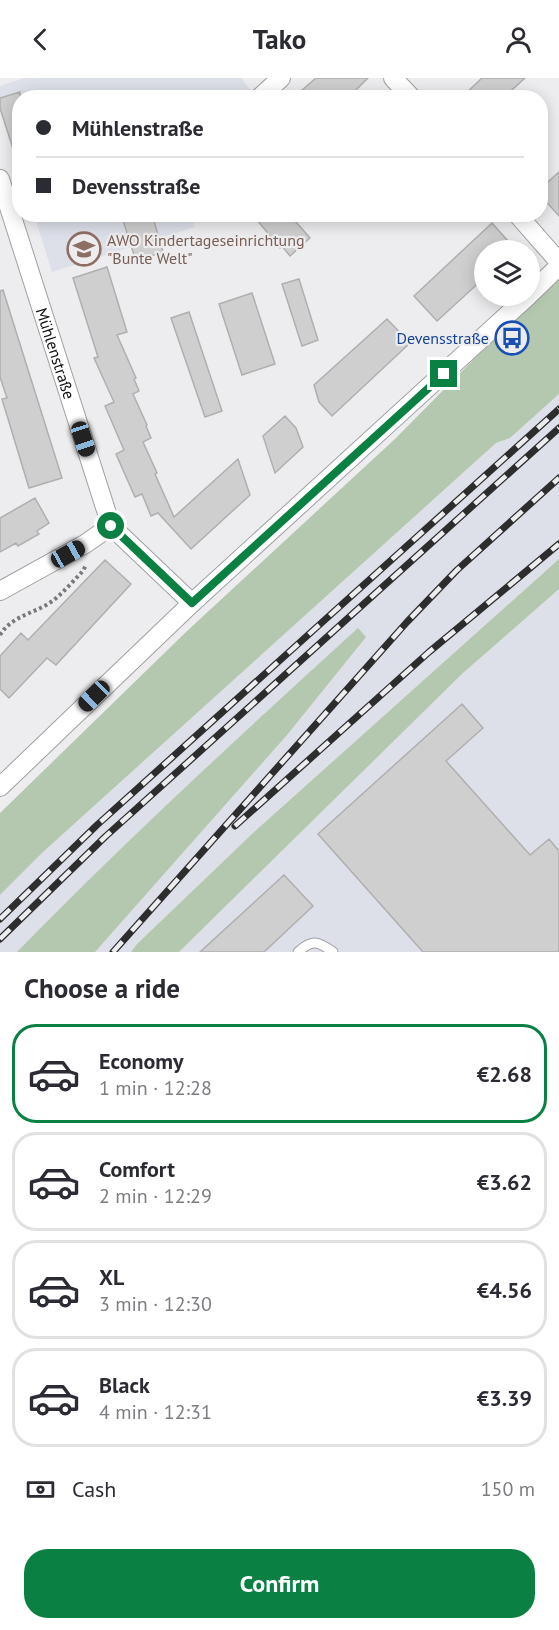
<!DOCTYPE html>
<html lang="en">
<head>
<meta charset="utf-8">
<style>
  body { margin:0; font-family:"PT Sans",sans-serif; background:#f2f2f3; color:#2b2b33; height:100vh; display:flex; flex-direction:column; font-size:22px; white-space:nowrap }
  * { box-sizing:border-box; margin:0 }
  p { font-size:20px; color:#7c7c81 }
  .icon { flex:none; width:33px; height:33px; fill:none; stroke:currentColor; stroke-width:2; stroke-linecap:round; stroke-linejoin:round }
  .map { position:relative; height:874px; overflow:hidden }
  .details { display:flex; flex-direction:column; background:#fff; flex:1 }
  .details>* { flex:none }
  .hud { position:absolute; left:12px; top:12px; width:536px; height:132px; border-radius:24px; box-shadow:0 3px 15px #0003; display:grid; align-content:center; height:132px; padding:0 24px; background:#fff }
  .controls { position:absolute; left:474px; top:162px; display:grid; gap:12px }
  .controls a { display:grid; place-items:center; width:66px; height:66px; border-radius:50%; background:#fff; box-shadow:0 3px 15px #0003; font-size:30px }
  .end { position:absolute; width:27px; height:27px; margin:-14px; border:8px solid #0b8043; background:#fff; box-shadow:0 0 0 3px #fff }
  .from { border-radius:50% }
  .car { position:absolute; width:18px; height:36px; margin:-18px -9px; border-radius:8px; box-shadow:0 0 4px 2px #0007; background:linear-gradient(#222 24%,#8ab4d8 0 40%,#222 0 76%,#8ab4d8 0 86%,#222 0) }
  .hud b { display:flex; align-items:center; gap:21px; height:57px; font-size:22px }
  .hud b+b { border-top:2px solid #e1e1e2 }
  .hud i { width:15px; height:15px; background:#2b2b33 }
  ul { padding:0; list-style:none }
  li { display:flex; align-items:center; gap:18px; height:99px; margin:0 12px 9px; padding:0 12px; border:3px solid #e1e1e2; border-radius:24px }
  li div { flex:1 }
  li b { display:block; font-size:22px }
  li em { font-style:normal; font-weight:700 }
  li.on { border-color:#0b8043 }
  li>.icon { width:54px; height:54px; stroke-width:1.5 }
  h2 { padding:0 24px; font-size:27px; line-height:72px }
  .pay { display:flex; align-items:center; gap:15px; height:66px; padding:0 24px; font-size:22px }
  .pay p { margin-inline-start:auto }
  .button { display:flex; gap:12px; margin-top:auto; padding:12px 24px }
  .button a { flex:1; height:69px; border-radius:24px; background:#0b8043; color:#fff; font-size:24px; font-weight:700; line-height:69px; text-align:center }
  header { display:flex; justify-content:space-between; align-items:center; height:78px; padding:0 24px; background:#fff; font-size:27px; font-weight:700 }
  .map>svg:first-child { display:block }
  .built { fill:#dee0e9 }
  .green { fill:#b3c8ae }
  .building { fill:#d0cfd0; stroke:#b0afb0; stroke-width:1.5 }
  .lines { fill:none; stroke-linecap:round; stroke-linejoin:round }
  .service-casing { stroke:#a0a0a1; stroke-width:11 }
  .minor-casing { stroke:#a0a0a1; stroke-width:20 }
  .path { stroke:#787879; stroke-width:4; stroke-dasharray:3 3; stroke-linecap:butt }
  .service { stroke:#fff; stroke-width:9 }
  .minor { stroke:#fff; stroke-width:18 }
  .rail-casing { stroke:#2d2d2d; stroke-width:7 }
  .rail { stroke:#ededef; stroke-width:4.5; stroke-dasharray:14; stroke-linecap:butt }
  .route { stroke:#0b8043; stroke-width:8 }
  .labels { text-anchor:middle; stroke-width:4.5; stroke-linejoin:round; paint-order:stroke }
  .education-label { font-size:16px; fill:#785e54; stroke:#ededef; text-anchor:start }
  .transit-label { font-size:16px; fill:#164399; stroke:#ededef; text-anchor:end }
  .street-label { font-size:16px; fill:#0f0f0f; stroke:#ededef }
</style>
</head>
<body>
<header><svg class="icon" aria-label="back" viewBox="0 0 24 24"><path d="M15 5l-7 7 7 7"/></svg>Tako<svg class="icon" aria-label="person" viewBox="0 0 24 24"><circle cx="12" cy="8" r="4"/><path d="M4 21q1-7 8-7t8 7"/></svg></header>
<div class="map">
<svg width="559" height="874" viewBox="0 0 559 874">
  <rect width="100%" height="100%" fill="#ededef"/>
  <path class="built" d="M24,0h217l11,14 -6,6h-226l-1,39 -9,3 -10,-32v-22z
    M34,137h157l4,12 -143,45z
    M559,316v165l-305,273 -117,112 -6,8h-131v-57l43,-43 453,-409 14,-5z
    M559,511v363h-380l284,-279z"/>
  <path class="green" d="M559,195v121l-49,44 -14,5 -453,409 -43,43v-82l186,-181 210,-194z
    M559,481v30l-96,84 -284,279h-48l6,-8 117,-112z
    M358,550l8,9 -79,98 -192,217h-78c109,-112 225,-218 341,-324z"/>
  <path class="building" d="M316,0h52l-20,20h-55z
    M482,0h43l-22,20h-42z
    M20,14v65l-4,1 -16,-50v-10z
    M559,94v44l-19,-21v-6z
    M121,136h31l11,38 -27,9z
    M252,136h37l21,24 -20,18 -8,-10 -2,2z
    M492,145l24,27h-32v28l-47,43 -23,-25z
    M107,189l20,65 -10,3 19,43 -2,1 5,12 -6,3 14,31 -1,1 5,12 -8,4 14,31 -2,1 19,43 64,-58 12,36 -59,54 -33,-36 -7,3 -9,-22 -7,3 -19,-43 8,-4 -19,-44 9,-4 -20,-44 4,-1 -25,-79z
    M299,201l19,61 -16,6 -20,-62z
    M3,212l59,188 -33,10 -27,-89 5,-1 -7,-21v-86z
    M252,215l23,71 -33,11 -23,-71z
    M189,234l33,99 -17,6 -34,-99z
    M387,241l23,24 -78,73 -13,-14 -5,-17z
    M285,338l11,12 7,19 -28,26 -12,-37z
    M35,420l14,25 -12,8 2,3 -21,12 -2,-3 -16,9v-34z
    M105,482l26,24 -75,81 -9,-7 -38,40 -9,-9v-33l21,-23 7,7z
    M462,626l21,24 -37,33 84,94 19,-16 10,12v101h-136l-105,-118z
    M284,797l29,31 -49,46h-64z"/>
  <g class="lines">
    <g class="service-casing">
      <path id="service" d="M298,874c14,-13 20,-11 35,0"/>
    </g>
    <g class="minor-casing">
      <g id="minor">
        <path d="M393,0l19,20"/>
        <path d="M259,20l22,-20"/>
        <path id="s1" d="M0,101l111,347 81,77"/>
        <path d="M517,136l42,48"/>
        <path d="M530,216l29,-28"/>
        <path d="M0,513l85,-47 26,-18"/>
        <path d="M0,709l192,-184 336,-307"/>
      </g>
    </g>
    <path class="path" d="M0,557c11,-18 31,-21 48,-31 13,-8 24,-22 35,-33l3,-6"/>
    <use href="#service" class="service"/>
    <use href="#minor" class="minor"/>
    <g class="rail-casing">
      <path id="rail" d="M235,748l194,-174 130,-108
        M0,841l97,-94 462,-416
        M0,861l106,-103 453,-408
        M113,874l294,-330 50,-52 102,-92"/>
    </g>
    <use href="#rail" class="rail"/>
  </g>
  <g class="lines">
    <path class="route" d="M111,448l81,77 252,-229"/>
  </g>
  <defs>
    <g id="school-ring" transform="scale(1.725)"><circle r="9.5" fill="#ededef" stroke="#8d6e63" stroke-width="1.5"/><path d="M0-5L7-2L0 1L-7-2ZM-4 1L0 2.5L4 1V4Q0 6-4 4Z" fill="#8d6e63"/></g>
    <g id="bus-ring" transform="scale(1.725)"><circle r="9.5" fill="#ededef" stroke="#1a4fb4" stroke-width="1.5"/><path d="M-5-6H5V4H4V6H2V4H-2V6H-4V4H-5ZM-3.5-4V0h7V-4ZM-3.5 1.2v1.5H-2V1.2ZM2 1.2v1.5H3.5V1.2Z" fill="#1a4fb4"/></g>
  </defs>
  <g fill-rule="evenodd">
    <use href="#school-ring" x="84" y="171"/>
    <use href="#bus-ring" x="512" y="260"/>
  </g>
  <g class="labels">
    <g class="education-label">
      <text x="107" y="168">AWO Kindertageseinrichtung<tspan x="107" dy="18">"Bunte Welt"</tspan></text>
    </g>
    <g class="transit-label">
      <text x="489" y="266">Devensstraße</text>
    </g>
    <g class="street-label">
      <text dy="6" stroke="none"><textPath href="#s1" startOffset="183">Mühlenstraße</textPath></text>
    </g>
  </g>
</svg>
<div class="controls">
<a><svg class="icon" aria-label="layers" viewBox="0 0 24 24"><path d="M12 4l9 5-9 5-9-5zM3 14l9 5 9-5"/></svg></a>
</div>
<i class="end from" style="left:111px;top:448px"></i>
<i class="end" style="left:444px;top:296px"></i>
<i class="car" style="left:83px;top:361px;rotate:162deg"></i>
<i class="car" style="left:68px;top:476px;rotate:61deg"></i>
<i class="car" style="left:94px;top:618px;rotate:226deg"></i>
<div class="hud">
<b><i class="from"></i>Mühlenstraße</b>
<b><i></i>Devensstraße</b>
</div>
</div>
<section class="details">
<h2>Choose a ride</h2>
<ul>
<li class="on"><svg class="icon" aria-label="car" viewBox="0 0 24 24"><path d="M5 17H2v-5l4-1 3-4h7l3 4 3 1v5h-3M9 17h6M6 11h13"/><circle cx="7" cy="17" r="2"/><circle cx="17" cy="17" r="2"/></svg><div><b>Economy</b><p>1 min · 12:28</p></div><em>€2.68</em></li>
<li><svg class="icon" aria-label="car" viewBox="0 0 24 24"><path d="M5 17H2v-5l4-1 3-4h7l3 4 3 1v5h-3M9 17h6M6 11h13"/><circle cx="7" cy="17" r="2"/><circle cx="17" cy="17" r="2"/></svg><div><b>Comfort</b><p>2 min · 12:29</p></div><em>€3.62</em></li>
<li><svg class="icon" aria-label="car" viewBox="0 0 24 24"><path d="M5 17H2v-5l4-1 3-4h7l3 4 3 1v5h-3M9 17h6M6 11h13"/><circle cx="7" cy="17" r="2"/><circle cx="17" cy="17" r="2"/></svg><div><b>XL</b><p>3 min · 12:30</p></div><em>€4.56</em></li>
<li><svg class="icon" aria-label="car" viewBox="0 0 24 24"><path d="M5 17H2v-5l4-1 3-4h7l3 4 3 1v5h-3M9 17h6M6 11h13"/><circle cx="7" cy="17" r="2"/><circle cx="17" cy="17" r="2"/></svg><div><b>Black</b><p>4 min · 12:31</p></div><em>€3.39</em></li>
</ul>
<div class="pay"><svg class="icon" aria-label="cash" viewBox="0 0 24 24"><path d="M3 7h18v10H3z"/><circle cx="12" cy="12" r="2"/></svg>Cash<p>150 m</p></div>
<div class="button"><a>Confirm</a></div>
</section>
</body>
</html>
